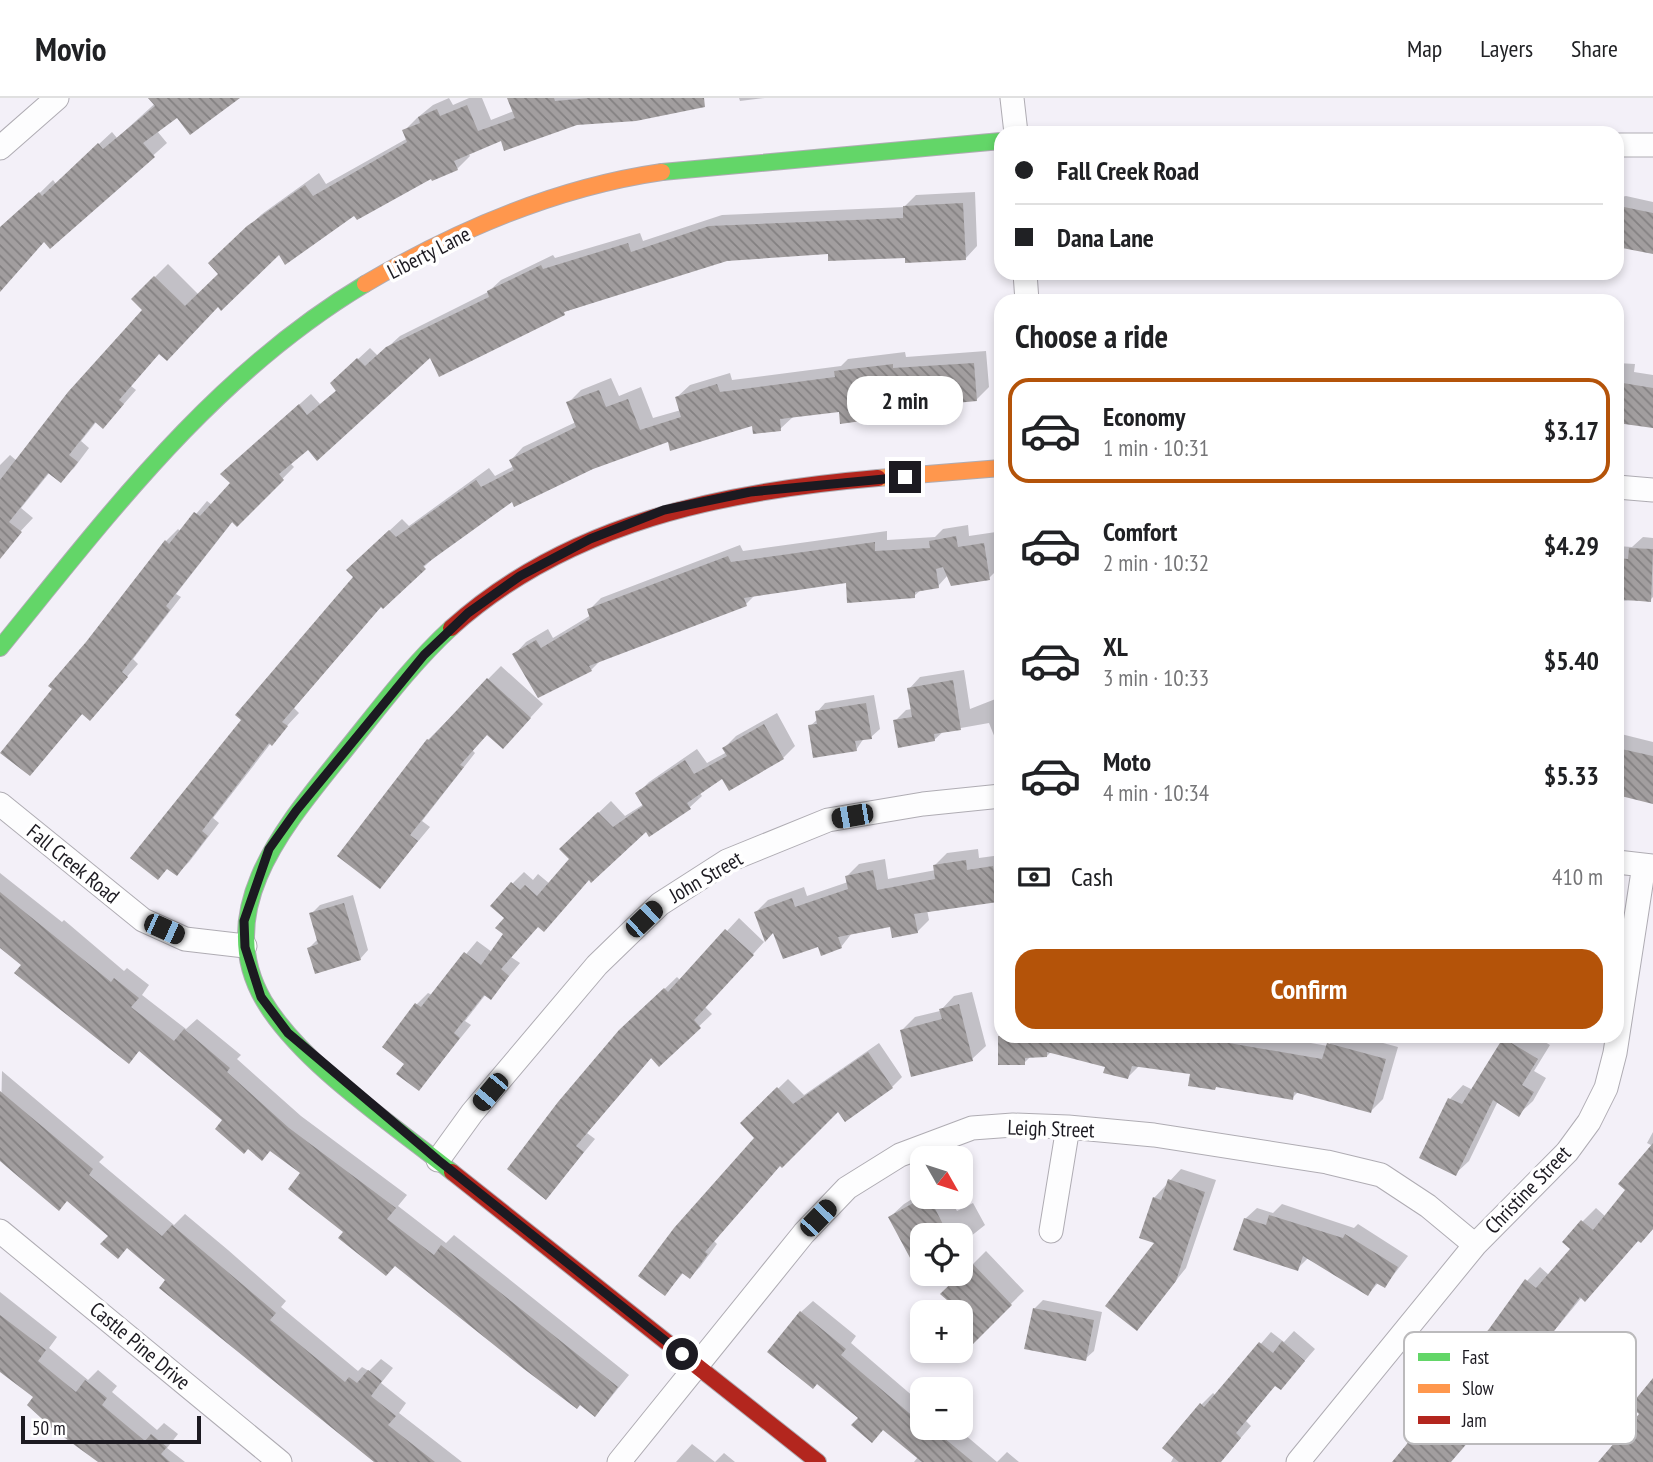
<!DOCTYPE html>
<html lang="en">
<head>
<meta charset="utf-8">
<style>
  body { margin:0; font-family:"PT Sans Narrow",sans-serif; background:#f6f6f6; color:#202124; height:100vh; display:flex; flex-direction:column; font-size:26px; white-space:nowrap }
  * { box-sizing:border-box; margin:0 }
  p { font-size:23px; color:#757577 }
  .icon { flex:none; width:38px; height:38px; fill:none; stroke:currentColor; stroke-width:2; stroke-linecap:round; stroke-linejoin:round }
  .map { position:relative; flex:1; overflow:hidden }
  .details { position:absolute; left:994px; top:196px; width:630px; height:749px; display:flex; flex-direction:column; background:#fff; border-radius:21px; box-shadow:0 4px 10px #0003 }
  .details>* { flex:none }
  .guide { position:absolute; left:994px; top:28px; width:630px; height:154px; border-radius:21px; box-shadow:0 4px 10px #0003; display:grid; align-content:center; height:154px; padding:0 21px; background:#fff }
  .needle { width:46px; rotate:129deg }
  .fabs { position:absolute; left:910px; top:1048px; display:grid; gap:14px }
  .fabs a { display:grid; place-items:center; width:63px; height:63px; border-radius:14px; background:#fff; box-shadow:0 4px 10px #0003; font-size:35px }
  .scale { position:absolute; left:21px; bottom:18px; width:180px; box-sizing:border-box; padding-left:7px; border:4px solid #1c1a21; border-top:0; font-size:19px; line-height:24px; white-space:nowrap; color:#1c1a21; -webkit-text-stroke:5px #fff; paint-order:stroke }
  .end { position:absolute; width:32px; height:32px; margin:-16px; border:9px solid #1c1a21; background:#fff; box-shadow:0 0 0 4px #fff }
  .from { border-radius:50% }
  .bubble { position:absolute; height:49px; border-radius:21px; background:#fff; box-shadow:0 4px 10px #0003; font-size:23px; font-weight:800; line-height:49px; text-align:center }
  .car { position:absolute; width:21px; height:42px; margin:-21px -10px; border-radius:9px; box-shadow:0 0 5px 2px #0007; background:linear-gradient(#222 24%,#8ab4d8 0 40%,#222 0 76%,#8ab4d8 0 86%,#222 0) }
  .guide b { display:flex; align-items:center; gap:24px; height:66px; font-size:26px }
  .guide b+b { border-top:2px solid #e0e0e0 }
  .guide i { width:18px; height:18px; background:#202124 }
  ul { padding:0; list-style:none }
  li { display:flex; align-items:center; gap:21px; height:105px; margin:0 14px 10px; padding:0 7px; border:4px solid transparent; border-radius:21px }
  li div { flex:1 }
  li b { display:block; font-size:26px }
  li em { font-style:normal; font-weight:800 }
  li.active { border-color:#b45309 }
  li>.icon { width:63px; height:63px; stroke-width:1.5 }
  h2 { padding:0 21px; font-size:32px; line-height:84px }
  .pay { display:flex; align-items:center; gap:18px; height:77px; padding:0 21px; font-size:26px }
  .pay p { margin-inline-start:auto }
  .primary-button { display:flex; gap:14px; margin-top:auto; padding:14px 21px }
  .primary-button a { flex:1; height:80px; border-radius:21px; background:#b45309; color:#fff; font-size:28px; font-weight:800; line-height:80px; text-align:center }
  header { display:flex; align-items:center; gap:42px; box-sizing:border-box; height:98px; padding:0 35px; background:#fff; border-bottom:2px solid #e0e0e0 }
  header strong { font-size:33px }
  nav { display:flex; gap:38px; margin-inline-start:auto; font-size:24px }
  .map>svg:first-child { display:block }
  .shadow { fill:#0003 }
  .building { fill:url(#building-back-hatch) }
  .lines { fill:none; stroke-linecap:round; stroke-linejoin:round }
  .street-casing { stroke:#afacb3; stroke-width:25 }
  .fast-casing { stroke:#afacb3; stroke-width:18 }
  .slow-casing { stroke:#afacb3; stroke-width:18 }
  .jam-casing { stroke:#afacb3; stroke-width:18 }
  .street { stroke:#fdfdfe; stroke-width:23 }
  .fast { stroke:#63d668; stroke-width:16 }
  .slow { stroke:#ff974d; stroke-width:16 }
  .jam { stroke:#b3261e; stroke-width:16 }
  .route { stroke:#1c1a21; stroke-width:9 }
  .labels { text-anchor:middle; stroke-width:7; stroke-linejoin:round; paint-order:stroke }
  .street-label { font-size:21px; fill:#1c1a21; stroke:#fff }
  .key { fill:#fff; stroke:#bbbabc; stroke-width:2 }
  .key-label { font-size:19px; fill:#1c1a21 }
</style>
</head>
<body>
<header>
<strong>Movio</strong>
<nav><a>Map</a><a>Layers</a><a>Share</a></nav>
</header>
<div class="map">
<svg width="1653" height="1364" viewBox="0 0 1653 1364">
  <defs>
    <pattern id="building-back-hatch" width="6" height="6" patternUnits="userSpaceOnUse" patternTransform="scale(1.75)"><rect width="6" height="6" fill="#a29e9f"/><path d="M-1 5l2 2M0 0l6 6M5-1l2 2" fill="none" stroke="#838081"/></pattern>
  </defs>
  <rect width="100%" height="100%" fill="#f3f0f8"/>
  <path class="shadow" d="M161,0h76l-59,18 -21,15 10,12 -116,104 -6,-7 -45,51v-59l53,-52 3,4 56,-52 5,6z
    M449,0l4,7 16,-7h13l9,22 23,-9 -4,-13h187l-195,41 -34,14 2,3 -13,13 -25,7 -153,77 -119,99 -29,34 5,4 -20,23 -19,8 -16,20 8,7 -15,20 -13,12 -11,-8 -29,36 12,10 -33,35v-88l10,-10 7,6 127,-151 -11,-11 35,-35 30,30 22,-20 -10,-11 52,-49 57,-41 7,11 82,-46 -4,-7 13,-13 16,-13z
    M739,0h26l-25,3z
    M975,94l2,54 -11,12 -137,-6 -102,7 -296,96 -141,108 4,4 -57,58 -4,-4 -57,73 5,3 -48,62 5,5 -48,55 -7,-6 -53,61 25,-85 111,-148 12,-12 3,3 26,-31 5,4 20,-22 2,-20 77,-69 9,10 18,-15 6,-17 26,-24 8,8 22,-20 88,-44 13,-12 52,-25 2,3 85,-25 3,8 79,-26 182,-8 12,-12z
    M1626,98l27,6v50l-36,-7v-47z
    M1468,175h22l-4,5 -18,-2z
    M986,253l3,36 -13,13 -18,1 -13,16 -24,-6 -81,-1 -46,6 -14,13 -27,-5 -84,15 -157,61 -75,55 -55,50 -88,103 5,5 -28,30 -58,75 6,5 -30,39 -12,12 -9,-7 188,-290 5,-20 41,-38 7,7 80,-58 6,8 19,-10 -3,-6 12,-13 53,-25 -8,-19 13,-13 30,-12 8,18 22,-9 12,31 28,-8 -4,-13 13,-12 40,-12 2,7 109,-14 7,-7 57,-7 1,5z
    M1617,265l18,1 -1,8 19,3v52l-28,-4 -8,4z
    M968,427l1,11 27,-4 5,34 -12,12 -41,-3 -10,11 -16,3 -8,7 -66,-15 -92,13 -10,10 -145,56 -10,10 -77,-15 12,-13 22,-13 5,9 38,-23 -2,-5 12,-12 139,-53 3,6 144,-20v9l48,-3 8,-8z
    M1643,439l10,1v59l-3,3 -33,1v-55l15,1z
    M501,568l42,38 -27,29h-28l-16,17 3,3 -53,68 8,6 -50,60 48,-147z
    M964,572l6,39 28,-11 -2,-4 5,-5v47l-6,2 -6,-15 -45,8 -10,9 -39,-19 11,-11 6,-1 -3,-20 11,-12z
    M874,597l6,34 -9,8 -7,1 -8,12 -46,-24 8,-7 -1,-7 8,-9z
    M777,615l18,33 -12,12 -60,18 -24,16 3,4 -12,11 -44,22 -57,50 -50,46 -28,32 9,6 -29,35 -5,-4 -21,27 6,4 -52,64 -2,-85 11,-11 4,2 45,-54 15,11 13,-18 7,-50 12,-12 9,8 5,-6 12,10 21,-25 2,-22 38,-36 14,15 19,-12 -7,-10 12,-12 48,-33 10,14 20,-11 -3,-4 12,-12z
    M1617,635l36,9v60l-36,-9z
    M978,751l1,9 22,-3v42l-3,3 -71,10 2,10 -12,12 -25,-7 -40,8 -11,14 -22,-3 -45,-14 -18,-18 12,-12 36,-13 3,9 41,-14 -1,-6 12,-12 26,-5 3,20 48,-9 -1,-5 12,-12z
    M0,775l62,49 2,-2 60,51 3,-3 22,17 -7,10 44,34 11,-10 44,36 -4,4 64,57 106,79 -9,11 48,37 8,-8 175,140 -22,27 -12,12 -199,-150 -51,-32 -42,-59 -163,-123 -11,11 -129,-116z
    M353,797l15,55 -8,9 -51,-11 8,-8 -6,-26 9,-9z
    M739,820l25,24 -59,65 7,7 -53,50 -7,-7 -65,76 8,6 -49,59 75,-167 56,-54 4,4z
    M972,894l14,54 -14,13 -70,-29 13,-13 25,-6 14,-15z
    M1001,910v28h59v6l-13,14h-16l-7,7h-24z
    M1079,938h192l57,10 8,-10h21l41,11 -15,52 -12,12 -72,-20 -7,7 -74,-13 -3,3 -23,-15 -52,-8 -12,12 -21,-11z
    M1507,938h28l15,9 -16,26 12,7 -13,23 -14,13 -21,-13 -29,60 -14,13 -34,-16 29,-59 13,-14 10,5z
    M879,945l23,34 -10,10 -54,22 -57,55 -67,77 3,3 -17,23 -10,10 -6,-5 -19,22 91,-156 -4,-24 36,-35 16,16z
    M2,973l102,86 -5,5 75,63 11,-11 43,36 58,51 -5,6 77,64 4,-4 7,4 12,-12 12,9 -12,15 25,20 -7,10 63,49h-85l-249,-216 -61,-46 -67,-40z
    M1653,1034v97l-12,12 -2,-2 -57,58 -51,62 -10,-8 -54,64 14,12 -32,35h-55l133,-181 13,-14 9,8 23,-26 11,-28 13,-13 10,9 22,-27 25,-44 -6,-3z
    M1181,1071l35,11 -30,88 -49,61 20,-87 -3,-44z
    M922,1095v4h27l8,14 16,-8 12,22 -24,19v-8h-39v29l-5,2 -27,-50 14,-13z
    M1282,1106l72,24 4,-4 50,32 -23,30 -6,-4 -11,12 -59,-37 -12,12 -52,-50 12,-11 16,5z
    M986,1153l38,40 -57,56 -6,-7v-14l7,-7 -25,-25z
    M0,1194l57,45 -8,11 39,32 10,-10 19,16 -5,6 45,38 7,-7 14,11 -11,14 18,14h-84l-65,-65 -36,-27z
    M1043,1202l59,12 -8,39 -9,8 -51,-50z
    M813,1203l43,35 -5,7 71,61v24h35l40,34 10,-10 12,10h-105l4,-5 -34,-28 -24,-11 -59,-106z
    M1294,1233l21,18 -34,39 -5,-4 -30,37 5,5 -31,36h-49l30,-57 12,-12 3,3 55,-64 13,10z
    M692,1346l23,18 9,-9 11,9h-59z"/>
  <path class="building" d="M148,0h92l-50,37 -13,-17 -34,25 12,14 -105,92 -6,-7 -44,50v-65l39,-35 3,4 56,-53 5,6 52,-43z
    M507,0h47l1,3 33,-3h116l1,9 -69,14 -59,4 -73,26 -3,-10 -47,20 4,9 -26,11 -1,-2 -74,41 -3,-4 -69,49 -6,-10 -58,56 -3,-4 -51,54 -8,-7 -40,46 5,4 -21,25 -8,-7 -26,33 9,7 -17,21 -13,-10 -39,49 13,10 -22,27v-79l68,-88 74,-82 -11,-11 23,-23 31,30 33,-32 -10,-11 39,-37 58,-41 8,11 94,-54 -5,-12 18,-7 -2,-6 19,-8 3,7 27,-11 11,26 37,-13z
    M963,105l3,57 -61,3v-5l-77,3v-7l-101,7 -163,51 1,3 -126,62 -9,-19 -113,103 -9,-11 -29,24 5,6 -47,47 -5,-5 -66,84 4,4 -48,62 6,5 -38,44 -8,-7 -52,62 -30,-23 52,-64 -4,-3 38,-44 79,-102 4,4 25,-32 6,4 30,-33 -10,-9 79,-70 8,11 29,-24 -6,-8 27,-25 8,8 21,-19 103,-50 -2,-6 54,-26 2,4 85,-26 3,9 78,-26 194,-8v-12z
    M1624,109l29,6v41l-36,-7z
    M974,265l3,38 -32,3 1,15 -26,2 -1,-8 -79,11 -1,-12 -59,7 1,12 -28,3 -1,-8 -82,25 -2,-9 -75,27 -79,38 -2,-5 -89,64 3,3 -43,40 -2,-2 -99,115 6,4 -16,20 -3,-3 -67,88 6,5 -31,40 -10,-7 -9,11 -28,-22 111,-138 -6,-5 118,-138 -7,-7 43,-40 7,7 80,-57 5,7 33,-17 -5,-10 67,-33 -10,-25 33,-12 7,17 22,-8 12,31 41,-13 -6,-20 42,-13 3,8 115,-15 -1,-6 59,-7v4z
    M1617,284l36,6v40l-36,-5z
    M956,438l2,11 26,-4 6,37 -39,6 -8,-19 -7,2 3,19 -24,4v6l-68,5 -1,-20 -102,15 3,8 -158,60 3,5 -54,27 -26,-44 24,-14 5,8 49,-29 -3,-10 141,-53 3,6 144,-20v9l55,-3 -1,-7z
    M1629,450l24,1 -2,53 -34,-3v-41l11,1z
    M487,580l44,40 -28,31 -16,-14 -27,30 4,2 -54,68 8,6 -38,48 -43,-33 90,-117 2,1z
    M953,582l8,50 -27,4 1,7 -37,7 -5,-28 19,-3 -5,-29z
    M866,605l6,36 -17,2 2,10 -44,7 -5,-33 9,-1 -2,-13z
    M764,626l20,35 -55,32 -7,-12 -35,24 4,6 -42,28 -3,-5 -55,51 -2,-3 -45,52 -6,-5 -37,42 8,7 -18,24 -7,-5 -30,38 6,5 -41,53 -23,-17 8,-10 -22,-17 33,-44 6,4 43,-55 17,13 22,-31 -8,-6 9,-10 -14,-12 21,-24 9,8 5,-5 12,11 32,-37 -10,-10 39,-37 15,15 30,-21 -8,-13 50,-33 9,14 33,-18 -5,-8z
    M1617,650l36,8v48l-36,-9z
    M966,762l1,10 26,-4 5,36 -84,12 4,19 -26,5 -2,-11 -52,10 4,11 -21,8 -3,-9 -35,12 -10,-26 -8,9 -11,-30 38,-14 3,9 53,-18 -3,-13 28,-6 4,20 58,-11 -2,-14z
    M0,794l111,90 3,-4 25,20 -8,9 43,34 10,-12 46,39 -3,4 62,56 107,80 -9,11 47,36 7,-10 177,142 -23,30 -15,-12 -3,4 -53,-40 -129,-103 -9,10 -48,-38 5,-6 -55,-43 12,-16 -30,-22 -8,10 -14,-12 -4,5 -29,-25 7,-9 -83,-69 -10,13 -115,-91 7,-8 -21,-17z
    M344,805l17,57 -46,14 -8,-26 11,-4 -9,-31z
    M725,831l29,26 -60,65 7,8 -42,39 -8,-9 -75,88 8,6 -38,48 -39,-31 51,-67 61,-72 45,-42 4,4z
    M959,906l14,57 -62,16 -11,-47 42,-11 -3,-10z
    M998,938h225v6l99,17 5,-16 59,16 -15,54 -77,-21 -1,8 -77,-13 -1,3 -27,-4 2,-12 -58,-8 -4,13 -25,-6 2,-6 -58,-15v5l-22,1v7h-27z
    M1503,940l35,21 -16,26 12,7 -15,25 -26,-17 -37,76 -37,-18 29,-60 14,6z
    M868,954l25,36 -48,34 -7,-10 -56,56 -2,-2 -75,86 3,2 -18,25 -8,-6 -17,23 -27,-20 36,-48 80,-90 -14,-15 37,-36 16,17z
    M0,993l93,78 -4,6 73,61 10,-11 44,37 60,51 -6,7 75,62 4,-5 8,6 11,-13 14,11 -11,15 25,20 -8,9 47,37h-61l-215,-174 6,-8 -38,-32 -9,11 -18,-15 8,-8 -41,-35 -8,10 -45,-38 -14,-12z
    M1653,1045v86l-12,14 -3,-2 -53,61 -5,-5 -49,64 -11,-8 -65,76 14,12 -18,21h-59l24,-29 -10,-9 83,-95 36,-50 11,9 34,-39 -8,-7 19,-22 12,10 32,-40 -7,-6z
    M1168,1081l37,13 -29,89 -39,50 -32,-25 49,-63 -15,-5 14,-41 8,3z
    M924,1099h5l20,39h-27v44l-34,-63z
    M1269,1117l74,23 2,-4 53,33 -13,21 -9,-5 -8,13 -65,-40 -5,15 -65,-21 11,-32 22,7z
    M972,1165l40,42 -51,51v-44l-21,-18z
    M1033,1210l61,12 -8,41 -62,-12z
    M800,1213l46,38 -5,6 81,69v4h10l41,34h-51l-39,-32 -11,13 -21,-18 7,-7 -41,-34 -4,5 -46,-37z
    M0,1217l46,35 -8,11 38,31 9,-12 22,18 -5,7 43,36 6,-7 16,13 -6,7 9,8h-72l-44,-32 -27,-25 6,-8 -33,-25z
    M1282,1243l23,20 -24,29 -6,-4 -39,47 5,5 -20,24h-42l-17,-14 38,-45 4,4 55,-65 14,11z
    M1653,1280v84h-55l41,-48 -9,-8z"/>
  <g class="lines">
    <g class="street-casing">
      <path id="street" d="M1012,0l4,35
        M1617,47h36
        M0,50l57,-50
        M1025,175l2,28
        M1617,389l36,3
        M0,706l143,116 42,19 60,7
        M1617,764l36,4
        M438,1062l34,-47 125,-148 63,-61 67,-43 101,-41 95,-16 78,-8
        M0,1133l280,231
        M1051,1133l17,-104
        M619,1364l185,-229 43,-45 53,-33 72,-27 41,-3 55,2 86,8 173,27 54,13 47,31 47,39
        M1298,1364l177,-217 92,-93 22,-30 17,-34 9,-35 29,-188"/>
    </g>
    <g class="fast-casing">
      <path id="fast" d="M662,74l339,-31
        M451,530c-39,36 -71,79 -104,120 -56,71 -138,159 -83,253 38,64 130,124 188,171
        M0,550c110,-135 213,-273 365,-364"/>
    </g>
    <g class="slow-casing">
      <path id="slow" d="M365,186c90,-53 193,-97 297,-112
        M878,380l123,-10"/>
    </g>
    <g class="jam-casing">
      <path id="jam" d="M451,530c118,-106 274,-137 427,-150
        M452,1074l366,290"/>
    </g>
    <use href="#street" class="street"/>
    <use href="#fast" class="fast"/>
    <use href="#slow" class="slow"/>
    <use href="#jam" class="jam"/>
  </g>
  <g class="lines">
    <path class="route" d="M682,1256l-244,-194 -150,-127 -27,-36 -16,-50 -1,-26 25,-72 27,-38 128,-156 44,-42 52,-37 70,-37 74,-29 86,-18 155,-15"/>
  </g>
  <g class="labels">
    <g class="street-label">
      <text transform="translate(429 155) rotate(-27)" y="7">Liberty Lane</text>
      <text transform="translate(73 766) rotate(39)" y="7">Fall Creek Road</text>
      <text transform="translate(706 779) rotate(-30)" y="7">John Street</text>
      <text transform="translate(1051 1031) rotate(2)" y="7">Leigh Street</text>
      <text transform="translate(1528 1092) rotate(-46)" y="7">Christine Street</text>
      <text transform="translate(140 1248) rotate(40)" y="7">Castle Pine Drive</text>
    </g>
  </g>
  <rect x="1404" y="1234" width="232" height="112" rx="10" class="key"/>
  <rect x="1418" y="1255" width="32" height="8" fill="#63d668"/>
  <rect x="1418" y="1286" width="32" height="9" fill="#ff974d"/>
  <rect x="1418" y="1318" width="32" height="8" fill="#b3261e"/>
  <g class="key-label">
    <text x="1462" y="1266">Fast</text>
    <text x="1462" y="1297">Slow</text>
    <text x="1462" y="1329">Jam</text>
  </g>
</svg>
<div class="fabs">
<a><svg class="needle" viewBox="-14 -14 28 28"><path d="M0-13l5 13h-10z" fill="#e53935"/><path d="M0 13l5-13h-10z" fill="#757577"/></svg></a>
<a><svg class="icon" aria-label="locate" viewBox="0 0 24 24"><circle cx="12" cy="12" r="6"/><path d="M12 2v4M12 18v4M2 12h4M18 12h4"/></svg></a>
<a>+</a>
<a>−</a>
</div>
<div class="scale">50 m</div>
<i class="end from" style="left:682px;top:1256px"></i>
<i class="end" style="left:905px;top:379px"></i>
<div class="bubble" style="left:847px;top:278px;width:116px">2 min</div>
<i class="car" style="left:852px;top:718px;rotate:260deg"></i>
<i class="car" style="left:644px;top:821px;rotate:46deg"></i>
<i class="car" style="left:164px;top:831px;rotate:114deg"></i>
<i class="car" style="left:490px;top:994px;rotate:220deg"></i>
<i class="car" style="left:818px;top:1120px;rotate:44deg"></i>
<div class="guide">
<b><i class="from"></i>Fall Creek Road</b>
<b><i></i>Dana Lane</b>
</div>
<section class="details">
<h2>Choose a ride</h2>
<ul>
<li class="active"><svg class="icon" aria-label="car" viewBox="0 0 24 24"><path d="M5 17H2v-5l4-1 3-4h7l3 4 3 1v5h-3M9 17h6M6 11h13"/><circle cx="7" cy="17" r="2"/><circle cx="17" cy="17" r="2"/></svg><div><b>Economy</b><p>1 min · 10:31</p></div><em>$3.17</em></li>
<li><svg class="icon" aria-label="car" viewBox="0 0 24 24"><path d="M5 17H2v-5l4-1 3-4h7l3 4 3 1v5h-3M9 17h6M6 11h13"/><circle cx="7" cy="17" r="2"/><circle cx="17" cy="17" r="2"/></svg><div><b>Comfort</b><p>2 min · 10:32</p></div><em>$4.29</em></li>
<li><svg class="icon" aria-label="car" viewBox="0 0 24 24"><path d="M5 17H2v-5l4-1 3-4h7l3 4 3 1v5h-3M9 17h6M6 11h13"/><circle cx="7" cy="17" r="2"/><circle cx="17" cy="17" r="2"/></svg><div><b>XL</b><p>3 min · 10:33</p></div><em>$5.40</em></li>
<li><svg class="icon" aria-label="car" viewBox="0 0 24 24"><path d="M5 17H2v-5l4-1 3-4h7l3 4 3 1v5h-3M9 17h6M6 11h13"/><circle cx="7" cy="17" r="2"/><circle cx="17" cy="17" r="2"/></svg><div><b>Moto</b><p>4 min · 10:34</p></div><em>$5.33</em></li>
</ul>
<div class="pay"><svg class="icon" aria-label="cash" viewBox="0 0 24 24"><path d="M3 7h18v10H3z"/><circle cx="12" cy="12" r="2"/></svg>Cash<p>410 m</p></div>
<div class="primary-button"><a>Confirm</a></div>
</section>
</div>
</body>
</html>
